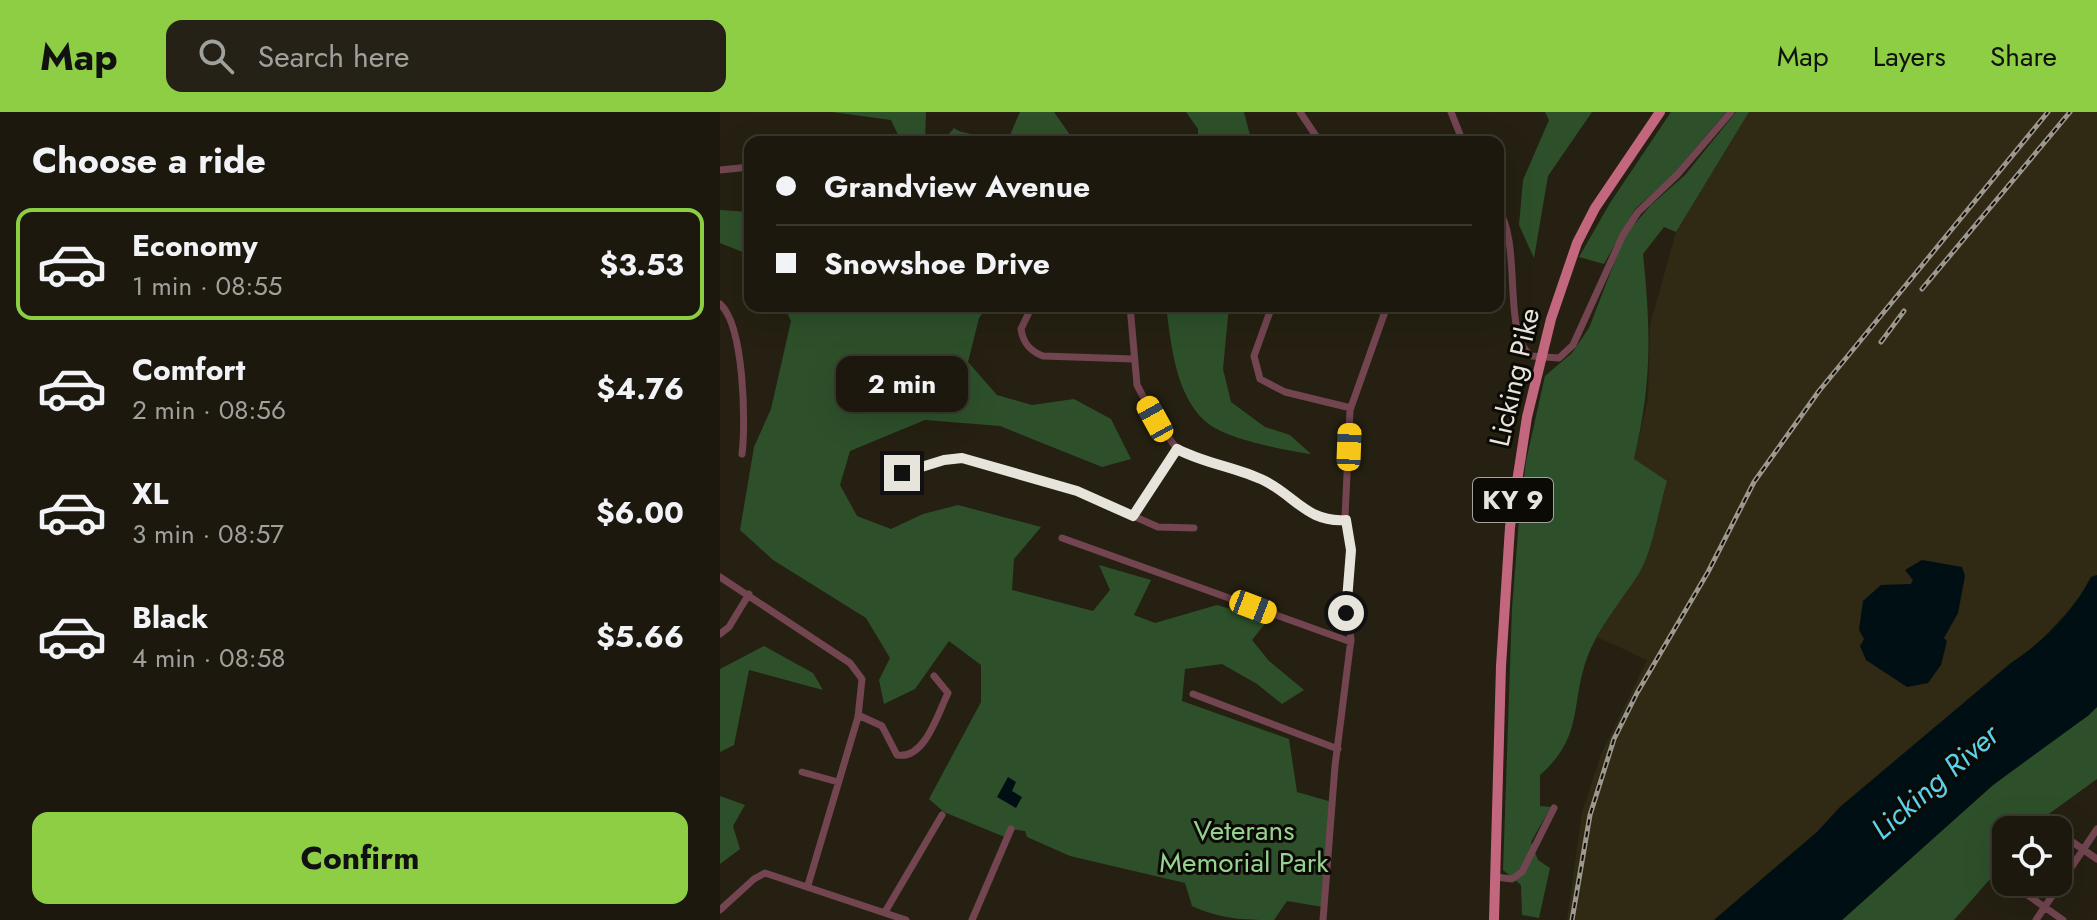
<!DOCTYPE html>
<html lang="en">
<head>
<meta charset="utf-8">
<style>
  body { margin:0; font-family:Jost,sans-serif; background:#252116; color:#f1f3f6; height:100vh; display:flex; flex-direction:column; font-size:30px; white-space:nowrap }
  * { box-sizing:border-box; margin:0 }
  p { font-size:26px; color:#a0a09d }
  .icon { flex:none; width:44px; height:44px; fill:none; stroke:currentColor; stroke-width:2; stroke-linecap:round; stroke-linejoin:round }
  .map { position:relative; flex:1; overflow:hidden }
  .panel { display:flex; flex-direction:column; background:#1c180d; width:720px }
  .panel>* { flex:none }
  .guide { position:absolute; left:24px; top:24px; width:760px; height:176px; border-radius:16px; box-shadow:0 8px 32px #0002,0 0 0 2px #3a372e; display:grid; align-content:center; height:176px; padding:0 32px; background:#1c180d }
  .tools { position:absolute; left:1272px; top:704px; display:grid; gap:16px }
  .tools a { display:grid; place-items:center; width:80px; height:80px; border-radius:16px; background:#1c180d; box-shadow:0 8px 32px #0002,0 0 0 2px #3a372e; font-size:40px }
  .end { position:absolute; width:36px; height:36px; margin:-18px; border:10px solid #e7e4db; background:#111; box-shadow:0 0 0 4px #111 }
  .from { border-radius:50% }
  .bubble { position:absolute; height:56px; border-radius:16px; background:#1c180d; box-shadow:0 8px 32px #0002,0 0 0 2px #3a372e; font-size:26px; font-weight:700; line-height:56px; text-align:center }
  .car { position:absolute; width:24px; height:48px; margin:-24px -12px; border-radius:10px; box-shadow:0 0 6px 2px #0007; background:linear-gradient(#f5c518 24%,#345 0 40%,#f5c518 0 76%,#345 0 86%,#f5c518 0) }
  .guide b { display:flex; align-items:center; gap:28px; height:76px; font-size:30px }
  .guide b+b { border-top:2px solid #3a372e }
  .guide i { width:20px; height:20px; background:#f1f3f6 }
  ul { padding:0; list-style:none }
  li { display:flex; align-items:center; gap:24px; height:112px; margin:0 16px 12px; padding:0 16px; border:4px solid transparent; border-radius:16px }
  li div { flex:1 }
  li b { display:block; font-size:30px }
  li em { font-style:normal; font-weight:700 }
  li.active { border-color:#8dce44 }
  li>.icon { width:72px; height:72px; stroke-width:1.5 }
  h2 { padding:0 32px; font-size:36px; line-height:96px }
  .cta { display:flex; gap:16px; margin-top:auto; padding:16px 32px }
  .cta a { flex:1; height:92px; border-radius:16px; background:#8dce44; color:#111; font-size:32px; font-weight:700; line-height:92px; text-align:center }
  header { display:flex; align-items:center; gap:48px; box-sizing:border-box; height:112px; padding:0 40px; background:#8dce44; color:#111 }
  header strong { font-size:38px }
  nav { display:flex; gap:44px; margin-inline-start:auto; font-size:28px }
  .search { width:560px; height:72px; background:#252116; display:flex; align-items:center; gap:20px; box-sizing:border-box; padding:0 28px; border-radius:16px; color:#a0a09d; font-size:30px }
  main { display:flex; flex:1; min-height:0 }
  .map>svg:first-child { display:block }
  .built { fill:#302914 }
  .green { fill:#2d502a }
  .water { fill:#000f14 }
  .lines { fill:none; stroke-linecap:round; stroke-linejoin:round }
  .minor { stroke:#724550; stroke-width:7 }
  .primary { stroke:#c3677f; stroke-width:10 }
  .rail-casing { stroke:#9c988d; stroke-width:5 }
  .rail { stroke:#0c0a05; stroke-width:2; stroke-dasharray:6; stroke-linecap:butt }
  .route { stroke:#e7e4db; stroke-width:10 }
  .labels { text-anchor:middle; stroke-width:6; stroke-linejoin:round; paint-order:stroke }
  .shield { fill:#0c0a05; stroke:#a5a39b; stroke-width:2 }
  .shield-label { font-size:26px; font-weight:bold; fill:#e7e4db }
  .street-label { font-size:28px; fill:#e7e4db; stroke:#0c0a05 }
  .park-label { font-size:28px; fill:#96d28f; stroke:#0c0a05 }
  .water-label { font-size:30px; font-style:italic; fill:#5bd1ea; stroke:#0c0a05 }
</style>
</head>
<body>
<header>
<strong>Map</strong>
<div class="search"><svg class="icon" aria-label="search" viewBox="0 0 24 24"><circle cx="10" cy="10" r="6"/><path d="M15 15l6 6"/></svg>Search here</div>
<nav><a>Map</a><a>Layers</a><a>Share</a></nav>
</header>
<main>
<section class="panel">
<h2>Choose a ride</h2>
<ul>
<li class="active"><svg class="icon" aria-label="car" viewBox="0 0 24 24"><path d="M5 17H2v-5l4-1 3-4h7l3 4 3 1v5h-3M9 17h6M6 11h13"/><circle cx="7" cy="17" r="2"/><circle cx="17" cy="17" r="2"/></svg><div><b>Economy</b><p>1 min · 08:55</p></div><em>$3.53</em></li>
<li><svg class="icon" aria-label="car" viewBox="0 0 24 24"><path d="M5 17H2v-5l4-1 3-4h7l3 4 3 1v5h-3M9 17h6M6 11h13"/><circle cx="7" cy="17" r="2"/><circle cx="17" cy="17" r="2"/></svg><div><b>Comfort</b><p>2 min · 08:56</p></div><em>$4.76</em></li>
<li><svg class="icon" aria-label="car" viewBox="0 0 24 24"><path d="M5 17H2v-5l4-1 3-4h7l3 4 3 1v5h-3M9 17h6M6 11h13"/><circle cx="7" cy="17" r="2"/><circle cx="17" cy="17" r="2"/></svg><div><b>XL</b><p>3 min · 08:57</p></div><em>$6.00</em></li>
<li><svg class="icon" aria-label="car" viewBox="0 0 24 24"><path d="M5 17H2v-5l4-1 3-4h7l3 4 3 1v5h-3M9 17h6M6 11h13"/><circle cx="7" cy="17" r="2"/><circle cx="17" cy="17" r="2"/></svg><div><b>Black</b><p>4 min · 08:58</p></div><em>$5.66</em></li>
</ul>
<div class="cta"><a>Confirm</a></div>
</section>
<div class="map">
<svg width="1377" height="808" viewBox="0 0 1377 808">
  <rect width="100%" height="100%" fill="#252011"/>
  <path class="built" d="M1029,0h348v463l-6,2 -9,18 -48,53 -23,15 -171,144 -23,25 -103,88h-147l15,-108 20,-60 45,-92 -50,-23 20,-37 22,-27 -5,-114 14,-60 2,-74 26,-93z"/>
  <path class="green" d="M112,0h94l-1,30 -26,-5 -8,-17z
    M300,0h34l16,23 -2,7h-61z
    M466,0h58l6,23 7,7h-59v-13z
    M825,0h47l-44,64 -14,82 -15,-33 4,-45 26,-60z
    M951,0h55l-55,65 -36,32 -31,55 -25,-7 31,-54z
    M1016,0h13l-73,120 -12,-5 -21,27c8,78 9,128 -9,205l33,22c-8,26 -15,73 -29,94 -17,26 -33,44 -47,73 -23,52 -4,86 -51,127v31l11,1 -20,35 7,18 12,8 -11,50 -17,-3 -1,-30 -18,-15 9,-262 7,-88 7,-59 19,-85 27,-23 17,-25 36,-93 26,-30 34,-30z
    M234,16c7,6 14,3 22,9l-3,5h-18l-6,-8z
    M0,98l30,2v43l-30,-12z
    M64,194h204l-9,12 -11,44 29,33 35,10 42,-6 37,20 20,40 -29,8 -102,-41 -75,-6 -75,31 -10,34 17,31 34,13 32,-15 35,-9 83,22 -27,32 -2,31 81,21 17,-21 -11,-25 52,15 -17,35 21,8 62,-18 51,15 -16,20 17,21 35,29 -22,14 -25,-20 -35,-20 -37,5 -3,32 107,38 8,53 35,10 -9,105 -36,-6 -13,19c-30,0 -54,-1 -82,-14l-7,-23 -115,-27 -43,-19 -2,-6 -14,-2 -4,9 -63,-26 -15,-13 52,-97v-37l-32,-24 -34,48 -31,15 -5,-24 11,-22 -24,-40 -93,-58 -33,-30 14,-83 17,-38 20,-88z
    M446,194h63l-6,63 8,33 34,25 25,8 21,19c-27,-4 -87,-15 -106,-33 -30,-27 -34,-78 -39,-115z
    M44,534l49,27 10,17 -74,-20 -15,75 -14,7v-83z
    M1377,595v72l-51,37 -12,14h-28v31l-52,59h-112l151,-135z
    M0,684l25,9 -12,21 7,23 -20,15z"/>
  <path class="water" d="M1202,448l40,7 3,9 -7,37 -14,25 3,3 -6,24 -13,18 -21,4 -41,-27 -6,-14 4,-7 -5,-9 4,-29 18,-16 30,-1 2,-4 -8,-10z
    M1377,463v132l-8,8 -96,70 -151,135h-128l103,-88 23,-25 171,-144c33,-22 62,-51 80,-86z
    M288,665l8,5 -4,9 10,6 -6,11 -19,-11z"/>
  <g class="lines">
    <path class="minor" d="M580,0l20,30
      M731,0l12,30
      M0,58l30,-3
      M778,97c25,35 3,128 34,147l27,2 14,-13 50,-110 15,-23 39,-37 54,-63
      M0,192c24,21 26,118 22,150
      M312,194l-11,23c2,14 9,22 22,27l90,3
      M410,194l7,79 18,34 22,30 24,11 61,20 54,37 30,3
      M552,194l-18,50 6,23 25,13 66,16
      M167,367l57,-19 18,-2 115,33 81,36 36,1
      M413,404l44,-67
      M342,426l289,104
      M0,465l130,86 12,16 -4,38 -50,168
      M0,522l9,-7 20,-33
      M473,582l145,55
      M138,603l24,11 15,29c28,5 41,-42 51,-62l-14,-17
      M82,660l36,10
      M1327,712l9,6
      M1338,720l39,27
      M1277,762l9,6
      M776,765l16,2 10,-7 32,-64
      M1289,770l54,38
      M0,798l34,-31 11,-6 141,47
      M165,800l57,-97
      M252,808l39,-91
      M603,808l12,-154 16,-127 -5,-30 5,-59 -6,-33 5,-107 37,-104
      M1316,808l61,-91"/>
    <path class="primary" d="M774,808l7,-254 9,-139 17,-110 24,-98 26,-76 18,-35 65,-96"/>
    <g class="rail-casing">
      <path id="rail" d="M1202,177l148,-177
        M1161,230l23,-31
        M852,808l18,-105 24,-76 23,-46 71,-121 46,-90 65,-91 229,-279"/>
    </g>
    <use href="#rail" class="rail"/>
  </g>
  <g class="lines">
    <path class="route" d="M182,361l42,-13 18,-2 115,33 56,25 44,-67c28,15 60,18 88,32 30,15 43,42 81,39l5,30 -5,63"/>
  </g>
  <g class="labels">
    <rect class="shield" x="753" y="366" width="80" height="44" rx="6"/>
    <g class="shield-label">
      <text x="793" y="397">KY 9</text>
    </g>
    <g class="street-label">
      <text transform="translate(794 265) rotate(-77)" y="10">Licking Pike</text>
    </g>
    <g class="park-label">
      <text x="524" y="728">Veterans<tspan x="524" dy="32">Memorial Park</tspan></text>
    </g>
    <g class="water-label">
      <text transform="translate(1215 670) rotate(-41)" y="10">Licking River</text>
    </g>
  </g>
</svg>
<div class="tools">
<a><svg class="icon" aria-label="locate" viewBox="0 0 24 24"><circle cx="12" cy="12" r="6"/><path d="M12 2v4M12 18v4M2 12h4M18 12h4"/></svg></a>
</div>
<i class="end from" style="left:626px;top:501px"></i>
<i class="end" style="left:182px;top:361px"></i>
<div class="bubble" style="left:116px;top:244px;width:132px">2 min</div>
<i class="car" style="left:435px;top:307px;rotate:331deg"></i>
<i class="car" style="left:629px;top:335px;rotate:2deg"></i>
<i class="car" style="left:533px;top:495px;rotate:111deg"></i>
<div class="guide">
<b><i class="from"></i>Grandview Avenue</b>
<b><i></i>Snowshoe Drive</b>
</div>
</div>
</main>
</body>
</html>
